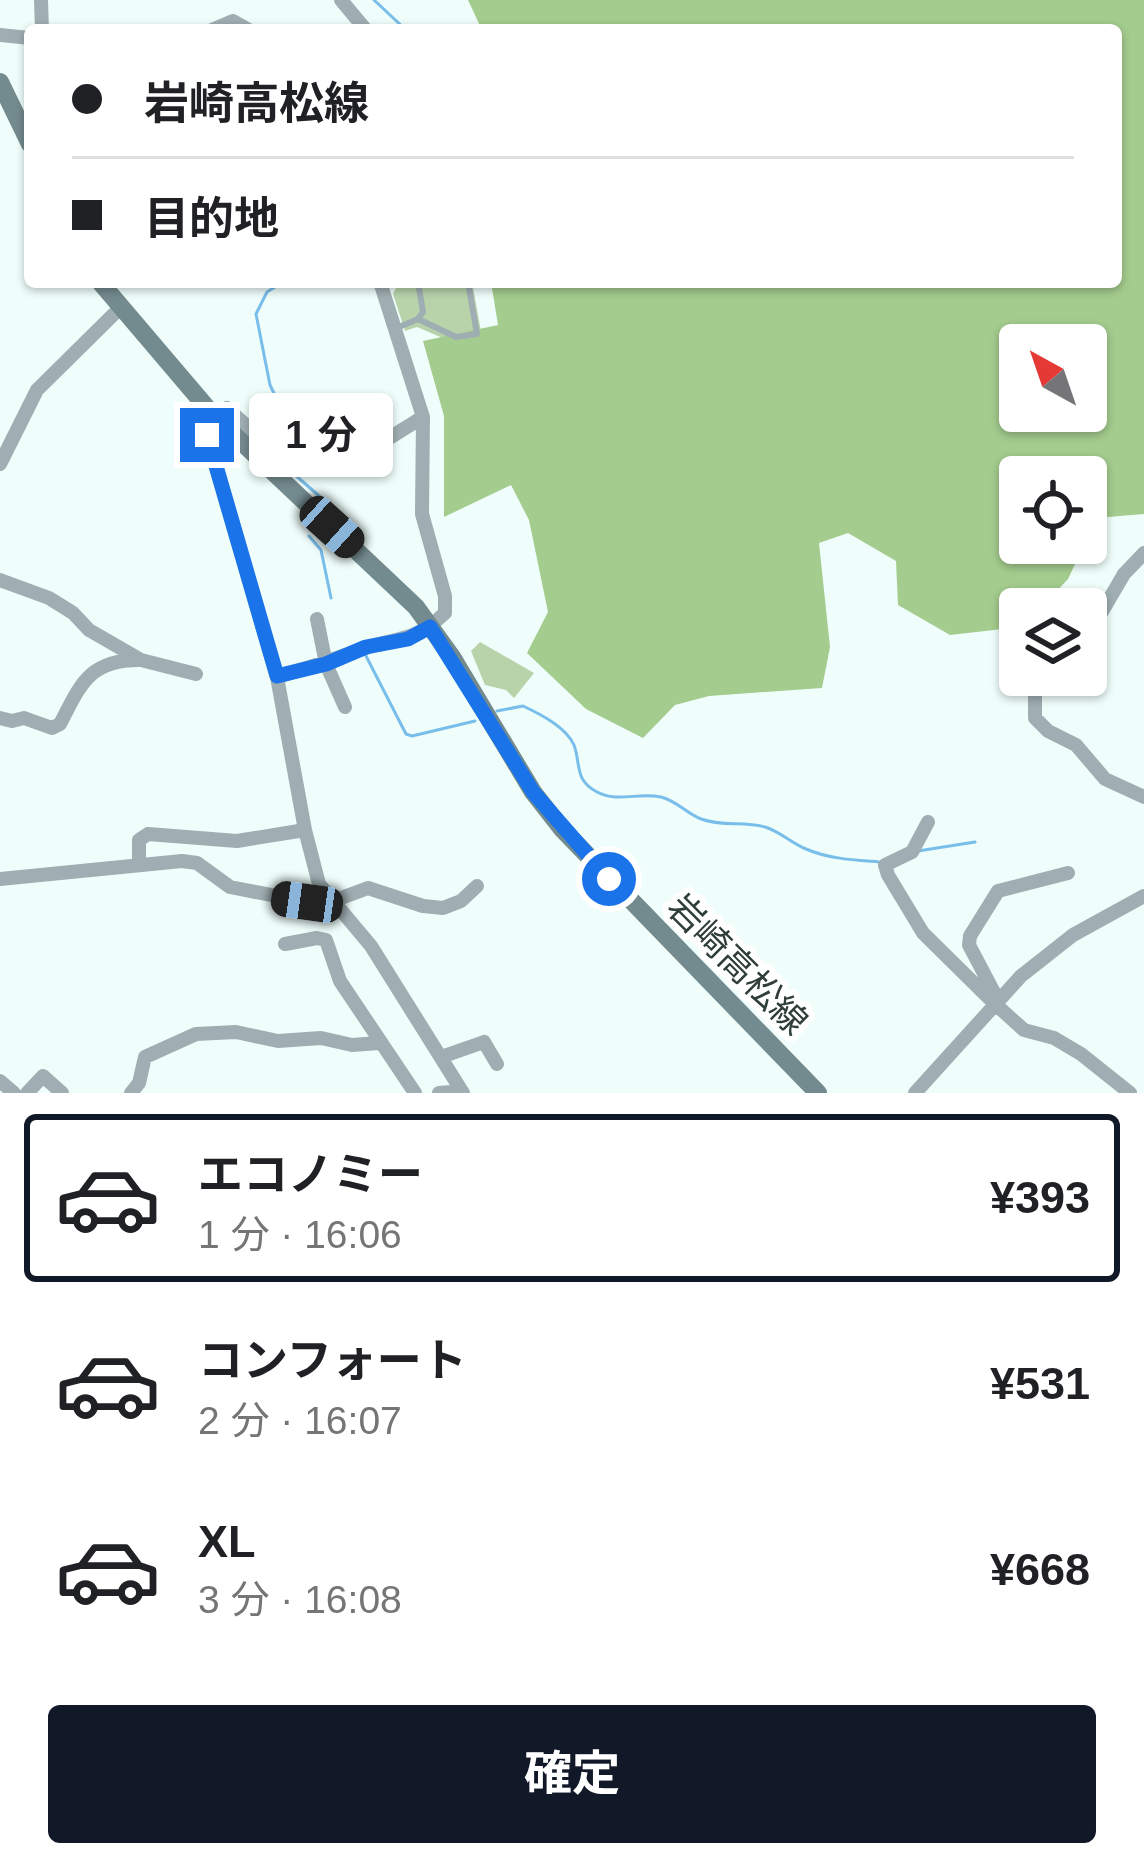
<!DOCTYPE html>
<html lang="ja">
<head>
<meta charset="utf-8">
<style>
  body { margin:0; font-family:Arial,"Noto Sans JP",sans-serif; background:#f2f2f2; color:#202124; height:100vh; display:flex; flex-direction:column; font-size:45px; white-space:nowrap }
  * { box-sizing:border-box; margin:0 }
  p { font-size:39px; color:#757577 }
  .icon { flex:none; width:66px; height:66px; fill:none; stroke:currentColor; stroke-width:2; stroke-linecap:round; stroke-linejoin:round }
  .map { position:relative; height:1093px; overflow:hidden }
  .panel { display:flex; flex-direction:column; background:#fff; flex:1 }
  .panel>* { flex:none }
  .top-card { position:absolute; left:24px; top:24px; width:1098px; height:264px; border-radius:12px; box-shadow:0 3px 9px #0004; display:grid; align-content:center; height:264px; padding:0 48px; background:#fff }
  .needle { width:78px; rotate:320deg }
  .tools { position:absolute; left:999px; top:324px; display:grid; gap:24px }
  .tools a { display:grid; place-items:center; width:108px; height:108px; border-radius:12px; background:#fff; box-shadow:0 3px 9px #0004; font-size:60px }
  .end { position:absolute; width:54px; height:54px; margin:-27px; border:15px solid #1a73e8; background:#fff; box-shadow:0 0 0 6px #fff }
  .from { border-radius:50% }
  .bubble { position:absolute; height:84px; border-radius:12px; background:#fff; box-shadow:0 3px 9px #0004; font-size:39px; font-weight:700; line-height:84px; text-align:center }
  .car { position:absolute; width:36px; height:72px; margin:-36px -18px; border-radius:15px; box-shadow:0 0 9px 3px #0007; background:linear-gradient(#222 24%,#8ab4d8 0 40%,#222 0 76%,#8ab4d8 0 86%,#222 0) }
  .top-card b { display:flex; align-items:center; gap:42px; height:114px; font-size:45px }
  .top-card b+b { border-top:3px solid #e0e0e0 }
  .top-card i { width:30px; height:30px; background:#202124 }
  ul { padding:21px 0 0; list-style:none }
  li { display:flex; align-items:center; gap:36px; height:168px; margin:0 24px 18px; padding:0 24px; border:6px solid transparent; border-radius:12px }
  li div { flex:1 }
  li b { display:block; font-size:45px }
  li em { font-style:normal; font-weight:700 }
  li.current { border-color:#111827 }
  li>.icon { width:108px; height:108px; stroke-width:1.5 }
  .primary-button { display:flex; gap:24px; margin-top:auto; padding:24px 48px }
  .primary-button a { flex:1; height:138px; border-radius:12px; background:#111827; color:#fff; font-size:48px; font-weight:700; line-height:138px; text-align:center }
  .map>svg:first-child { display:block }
  .green { fill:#b8d3aa }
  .forest { fill:#a4cc8e; fill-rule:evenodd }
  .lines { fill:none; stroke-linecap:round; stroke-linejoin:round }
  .stream { stroke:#79beeb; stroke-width:3 }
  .service { stroke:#9faeb2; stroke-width:6 }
  .minor { stroke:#9faeb2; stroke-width:14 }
  .secondary { stroke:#738a8e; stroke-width:18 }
  .route { stroke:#1a73e8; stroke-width:15 }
  .labels { text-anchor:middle; stroke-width:12; stroke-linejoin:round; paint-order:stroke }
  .street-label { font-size:36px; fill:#2f3d3b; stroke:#fff }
</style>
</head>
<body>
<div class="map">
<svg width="1144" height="1093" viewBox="0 0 1144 1093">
  <rect width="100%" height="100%" fill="#effefb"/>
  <path class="green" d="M399,282h73l10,55 -30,5 -35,-15 -12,4 -12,-37z
    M480,642l54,31 -20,25 -8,-8 -21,-5 -14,-34z"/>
  <path class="forest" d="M468,0h676v514l-48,4 -10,22v-63h-66v66h65l-17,36 -28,30h-20v18l-70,8 -52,-30 -2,-44 -48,-28 -29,10 11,104 -8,41 -113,8 -34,9 -32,33 -57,-29 -59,-56 21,-41 -19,-92 -18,-35 -67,32v-101l-21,-75 75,-16 -7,-43h625v-252h-634zM1020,345h66v66h-66z"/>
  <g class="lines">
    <path class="stream" d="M374,0l32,30
      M283,282l-16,10 -11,22 14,71 11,23 19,25 -5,24
      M295,469l-1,5 40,35
      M309,536l12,14 10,48
      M365,654l41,80 6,2 63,-15
      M497,711l26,-5c17,8 43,21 51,39 7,19 0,35 23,47 21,11 41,0 64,5 16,4 25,16 40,22 21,8 43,2 64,8 16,5 26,16 41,22 23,10 49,11 73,13
      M918,851l57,-9"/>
    <path class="service" d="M418,319l38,18 21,-3 -9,-52
      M399,327l19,-8 5,-7 -5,-30"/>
    <path class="minor" d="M41,0l1,30
      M341,0l25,30
      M212,30l21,-9 16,9
      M0,35l30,3
      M423,417l-37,23 -91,24 -12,-5 -56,-51 -13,8 -7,19 70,242 28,153 14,54 52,62 92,147
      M0,464l37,-74 83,-82
      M0,580l49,18 24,15 16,17 52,30 55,14
      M317,619l9,45 19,43
      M1086,639l38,-65 20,-21
      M1042,675l-7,19v24l13,13 28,14 29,34 39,18
      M277,677c28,-8 54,-17 82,-27 37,-13 54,-7 86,-37v-17l-23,-82 1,-97 -43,-135
      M0,718l12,3 12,-3 28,10 8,-4c20,-38 28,-64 79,-64
      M928,822l-16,30 -27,13 3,10 35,58 71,70 30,27 30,8 27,16 49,39
      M139,864v-24l9,-6 89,7 68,-11
      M0,879l182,-18 15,2 33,24 77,15 26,-1 35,-13 55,18 20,2 18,-7 16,-15
      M285,944l32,-6 9,2 14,41 75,112
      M998,1000l-29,-55 1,-9 28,-45 70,-18
      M441,1057l43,-15 13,22
      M0,1081l14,12
      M27,1093l16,-17 19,17
      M131,1093l8,-10 6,-26 51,-23 40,-2 42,9 43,-3 31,7 27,-2
      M439,1093l23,-2
      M915,1093l106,-117 52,-41 71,-39"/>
    <path class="secondary" d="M0,82l30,62
      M100,282l114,134 202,191 36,50 81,135 29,37 256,264"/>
  </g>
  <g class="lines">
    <path class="route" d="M207,435l70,241 49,-12 40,-17 42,-8 22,-12 103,165 76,87"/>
  </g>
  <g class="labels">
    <g class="street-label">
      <text transform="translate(738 964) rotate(45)" y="13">岩崎高松線</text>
    </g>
  </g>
</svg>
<div class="tools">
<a><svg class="needle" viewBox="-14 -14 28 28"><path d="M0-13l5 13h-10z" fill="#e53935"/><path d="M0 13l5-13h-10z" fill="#757577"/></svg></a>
<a><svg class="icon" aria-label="locate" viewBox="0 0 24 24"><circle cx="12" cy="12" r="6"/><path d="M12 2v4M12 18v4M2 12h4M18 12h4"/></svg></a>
<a><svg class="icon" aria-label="layers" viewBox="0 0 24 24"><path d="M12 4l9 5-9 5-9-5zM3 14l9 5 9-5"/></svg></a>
</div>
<i class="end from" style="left:609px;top:879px"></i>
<i class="end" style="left:207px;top:435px"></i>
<div class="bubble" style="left:249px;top:393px;width:144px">1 分</div>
<i class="car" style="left:332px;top:527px;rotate:132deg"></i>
<i class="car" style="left:307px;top:902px;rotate:278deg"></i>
<div class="top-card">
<b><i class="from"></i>岩崎高松線</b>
<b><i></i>目的地</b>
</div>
</div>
<section class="panel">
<ul>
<li class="current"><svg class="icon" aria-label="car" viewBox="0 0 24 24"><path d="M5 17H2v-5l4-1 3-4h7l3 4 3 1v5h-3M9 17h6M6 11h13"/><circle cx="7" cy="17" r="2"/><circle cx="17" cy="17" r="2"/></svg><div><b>エコノミー</b><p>1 分 · 16:06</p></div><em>¥393</em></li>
<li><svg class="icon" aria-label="car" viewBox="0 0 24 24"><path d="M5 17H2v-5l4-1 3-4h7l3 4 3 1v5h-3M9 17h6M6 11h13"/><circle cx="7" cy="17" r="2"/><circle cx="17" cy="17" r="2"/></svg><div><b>コンフォート</b><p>2 分 · 16:07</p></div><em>¥531</em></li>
<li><svg class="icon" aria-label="car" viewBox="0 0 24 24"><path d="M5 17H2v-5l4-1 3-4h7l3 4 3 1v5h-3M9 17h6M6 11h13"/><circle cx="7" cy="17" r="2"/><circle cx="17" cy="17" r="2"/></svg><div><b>XL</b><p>3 分 · 16:08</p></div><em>¥668</em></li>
</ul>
<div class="primary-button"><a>確定</a></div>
</section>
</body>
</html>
